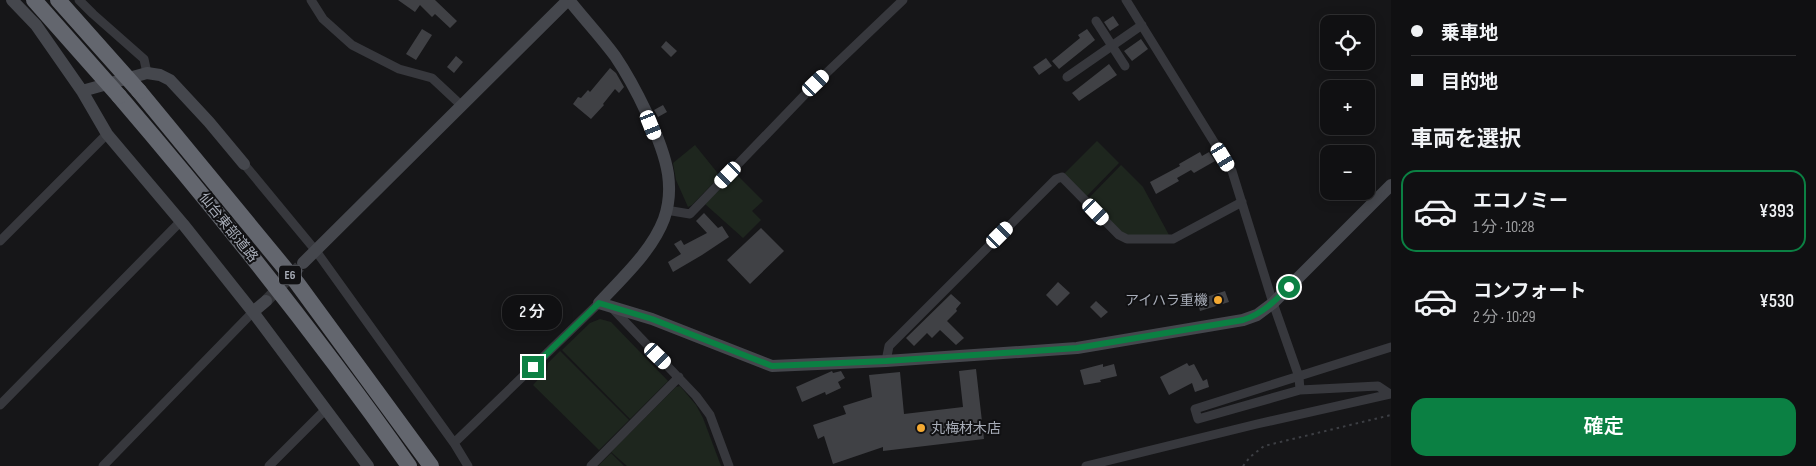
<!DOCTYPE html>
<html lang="ja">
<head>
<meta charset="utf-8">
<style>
  body { margin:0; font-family:"Sofia Sans Condensed","Noto Sans JP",sans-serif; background:#19191b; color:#f1f3f6; height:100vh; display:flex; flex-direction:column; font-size:19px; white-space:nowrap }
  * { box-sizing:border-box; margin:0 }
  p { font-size:16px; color:#9c9d9f }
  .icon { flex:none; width:28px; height:28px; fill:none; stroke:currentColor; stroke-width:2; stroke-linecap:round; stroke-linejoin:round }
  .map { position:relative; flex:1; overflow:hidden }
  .panel { display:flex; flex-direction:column; background:#101012; width:425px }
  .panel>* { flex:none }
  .top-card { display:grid; align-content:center; height:110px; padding:0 20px; background:#101012 }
  .fabs { position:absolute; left:1320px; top:15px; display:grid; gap:10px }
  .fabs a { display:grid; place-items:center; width:55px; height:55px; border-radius:10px; background:#101012; box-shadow:0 2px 12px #0003,0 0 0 1px #303032; font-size:25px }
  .end { position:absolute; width:22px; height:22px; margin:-11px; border:6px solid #0b8043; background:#fff; box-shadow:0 0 0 2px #fff }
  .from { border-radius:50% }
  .bubble { position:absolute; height:35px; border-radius:15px; background:#101012; box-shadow:0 2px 12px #0003,0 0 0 1px #303032; font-size:16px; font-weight:600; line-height:35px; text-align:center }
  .car { position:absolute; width:15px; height:30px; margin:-15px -8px; border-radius:6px; box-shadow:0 0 4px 1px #0007; background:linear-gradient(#fff 24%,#345 0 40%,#fff 0 76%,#345 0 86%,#fff 0) }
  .top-card b { display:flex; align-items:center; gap:18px; height:48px; font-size:19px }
  .top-card b+b { border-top:1px solid #303032 }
  .top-card i { width:12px; height:12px; background:#f1f3f6 }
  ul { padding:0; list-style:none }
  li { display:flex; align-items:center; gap:15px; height:82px; margin:0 10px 8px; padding:0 10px; border:2px solid transparent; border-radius:15px }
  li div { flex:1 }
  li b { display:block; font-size:19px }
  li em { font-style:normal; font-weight:600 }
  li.current { border-color:#0b8043 }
  li>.icon { width:45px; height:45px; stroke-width:1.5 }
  h2 { padding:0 20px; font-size:22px; line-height:60px }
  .button { display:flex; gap:10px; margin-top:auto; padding:10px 20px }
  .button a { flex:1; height:58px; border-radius:15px; background:#0b8043; color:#fff; font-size:20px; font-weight:600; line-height:58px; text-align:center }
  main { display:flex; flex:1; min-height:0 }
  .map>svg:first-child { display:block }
  .green { fill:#1e261e }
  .building { fill:#404145 }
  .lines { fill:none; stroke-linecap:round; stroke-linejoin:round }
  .secondary-tunnel { stroke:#333438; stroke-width:12; stroke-dasharray:12 6; stroke-linecap:butt }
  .path { stroke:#3d3f44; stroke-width:2; stroke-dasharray:2.5 4; stroke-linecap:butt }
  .street { stroke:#37383d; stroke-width:9 }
  .secondary { stroke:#45474d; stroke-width:12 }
  .highway { stroke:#63666e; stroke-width:16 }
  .highway-bridge { stroke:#63666e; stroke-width:16 }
  .route { stroke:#0b8043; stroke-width:6 }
  .poi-dot { fill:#f4a932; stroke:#111113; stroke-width:2 }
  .labels { text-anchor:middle; stroke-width:4; stroke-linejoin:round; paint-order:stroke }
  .shield { fill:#111113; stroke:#7b7e86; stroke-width:1 }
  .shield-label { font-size:12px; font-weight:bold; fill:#a8adb8 }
  .street-label { font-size:14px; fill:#a8adb8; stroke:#111113 }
  .poi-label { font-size:14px; fill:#a8adb8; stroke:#111113; text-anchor:end }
</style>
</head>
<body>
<main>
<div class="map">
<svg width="1391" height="466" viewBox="0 0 1391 466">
  <rect width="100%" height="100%" fill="#161618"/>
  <path class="green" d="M1097,141l22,22 -33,34 -23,-22z
    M695,145l25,31 -28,29 -4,2 -12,-27 -3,-17z
    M1121,165l22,22 26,48 -32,2 -13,-3 -36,-35z
    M735,173l28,28 -11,10 9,9 -18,18 -38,-34z
    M600,319l11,3 57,59 -38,38 -68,-69 28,-27z
    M560,351l69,69 -30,30 -66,-65 14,-15 1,-7z
    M680,386l16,19 7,13 18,48h-94l-16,-14 65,-65z
    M611,453l13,13h-26z"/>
  <path class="building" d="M398,0h37l22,21 -7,7 -15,-14 -3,3 -12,-12 -5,7z
    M1113,16l6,9 -9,6 -6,-9z
    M422,29l10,6 -16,25 -10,-6z
    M1087,29l8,11 -36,29 -7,-8 28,-23 -2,-3z
    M1141,39l7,10 -16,12 -8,-10z
    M666,41l11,10 -6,6 -10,-10z
    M456,56l7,6 -9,11 -7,-6z
    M1046,58l6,8 -13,9 -6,-8z
    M1109,64l8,11 -38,26 -7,-8z
    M610,68l6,5 8,14 -5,6 -4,-4 -12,15 1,1 -13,14 -18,-15 5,-7 3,1 7,-8 2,2z
    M663,105l4,7 -9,5 -4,-7z
    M1200,152l2,4 7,-4 6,9 -21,12 -3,-3 -14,8 2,3 -23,13 -6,-12 30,-16 -1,-2z
    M704,213l14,15 4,-2 7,11 -27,18 -29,17 -5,-10 13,-8 -7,-10 7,-4 3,5 23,-12 -11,-12z
    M761,228l23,23 -34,33 -23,-24z
    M1058,282l12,11 -13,13 -11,-11z
    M1225,291l4,11 -29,9 -3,-11z
    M951,294l10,9 -5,6 1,2 -10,10 17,17 -8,7 -16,-15 -8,8 -5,-5 -13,13 -8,-8z
    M1096,301l12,11 -7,6 -11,-11z
    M1187,363l2,3 5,-2 9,17 4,-2 2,8 -14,5 -3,-9 -23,12 -9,-18z
    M1103,364v3l11,-3 3,12 -17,4 1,2 -17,3 -4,-15z
    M976,369l8,70 -101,12v-4l-50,17 -9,-28 -6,3 -5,-14 33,-11 -3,-8 29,-9 -3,-22 31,-3 4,42 59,-7 -4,-36z
    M832,371l1,2 8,-2 4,7 -7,4 3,6 -15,7 -1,-3 -23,10 -6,-15z"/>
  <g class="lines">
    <path class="secondary-tunnel" d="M266,301l37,-38"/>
    <path class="path" d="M1243,466l7,-9 14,-11 127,-31"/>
    <path class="street" d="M79,0l14,14 51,45 3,14
      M311,0l12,19 29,26 47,24 33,9 30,28
      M1126,0l106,171 41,132 26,74 1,13 78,-4 12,8
      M1096,21l29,45
      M1067,77l75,-52
      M244,164l72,87 138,192 14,23
      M666,210l24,4 126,-131 87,-83
      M0,241l107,-107
      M612,308l84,88 14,19 19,51
      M886,361l3,-15 167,-167 6,-2 57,58 8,4h46l69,-37
      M1300,390l-102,29 -3,-10 196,-62
      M0,405l181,-184
      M454,443l145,-140
      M103,466l150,-154
      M269,466l57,-57
      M591,466l88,-89
      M1086,466l171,-42 134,-30"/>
    <path class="secondary" d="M12,0l24,25 46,66 25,43 76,90 70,88 115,154
      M569,0c15,19 32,37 46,56 19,28 48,85 53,118 2,14 1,31 -4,45 -12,32 -42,59 -65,84l53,16 120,47 114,-5 191,-13 166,-28 14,-5 16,-12 118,-118
      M82,91l65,-18 13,2 10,5 39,42 35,42
      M303,263l265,-263
      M253,312l13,-11"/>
    <path class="highway" d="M139,91l158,192 134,183
      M119,96c102,119 200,242 290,370"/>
    <path class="highway-bridge" d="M34,0l85,96
      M58,0l81,91"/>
  </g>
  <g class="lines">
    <path class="route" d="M533,367l66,-64 53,16 120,47 114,-5 191,-13 166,-28c19,-6 32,-19 46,-33"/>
  </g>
  <g class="poi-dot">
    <circle cx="1218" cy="300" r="5"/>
    <circle cx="921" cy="428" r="5"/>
  </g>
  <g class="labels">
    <rect class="shield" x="279" y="265.5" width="22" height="19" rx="4"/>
    <g class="shield-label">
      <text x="290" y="279">E6</text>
    </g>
    <g class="street-label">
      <text transform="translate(229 227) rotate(51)" y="5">仙台東部道路</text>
    </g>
    <g class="poi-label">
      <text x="1208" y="305">アイハラ重機</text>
      <text x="931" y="433" text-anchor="start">丸梅材木店</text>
    </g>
  </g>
</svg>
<div class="fabs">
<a><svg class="icon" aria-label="locate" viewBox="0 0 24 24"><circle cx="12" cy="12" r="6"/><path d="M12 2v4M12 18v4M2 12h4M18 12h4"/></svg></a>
<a>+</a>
<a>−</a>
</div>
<i class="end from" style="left:1289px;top:287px"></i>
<i class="end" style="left:533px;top:367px"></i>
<div class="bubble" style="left:502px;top:295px;width:60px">2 分</div>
<i class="car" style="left:816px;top:83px;rotate:46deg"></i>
<i class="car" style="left:651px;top:125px;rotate:158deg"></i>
<i class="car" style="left:1223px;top:157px;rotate:149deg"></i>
<i class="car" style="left:728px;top:175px;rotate:224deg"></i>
<i class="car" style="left:1096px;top:212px;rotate:136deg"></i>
<i class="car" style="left:1000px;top:235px;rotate:45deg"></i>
<i class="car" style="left:658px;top:356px;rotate:134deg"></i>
</div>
<section class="panel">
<div class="top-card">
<b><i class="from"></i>乗車地</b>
<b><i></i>目的地</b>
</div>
<h2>車両を選択</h2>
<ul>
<li class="current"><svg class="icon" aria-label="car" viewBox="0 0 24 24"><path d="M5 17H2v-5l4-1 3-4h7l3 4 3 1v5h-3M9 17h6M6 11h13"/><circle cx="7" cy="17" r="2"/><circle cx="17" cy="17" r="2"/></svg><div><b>エコノミー</b><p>1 分 · 10:28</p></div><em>¥393</em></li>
<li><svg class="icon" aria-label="car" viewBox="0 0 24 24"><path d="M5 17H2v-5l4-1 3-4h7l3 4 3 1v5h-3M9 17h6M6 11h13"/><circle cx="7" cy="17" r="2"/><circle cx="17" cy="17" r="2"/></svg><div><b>コンフォート</b><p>2 分 · 10:29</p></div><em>¥530</em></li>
</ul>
<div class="button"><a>確定</a></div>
</section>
</main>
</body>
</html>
